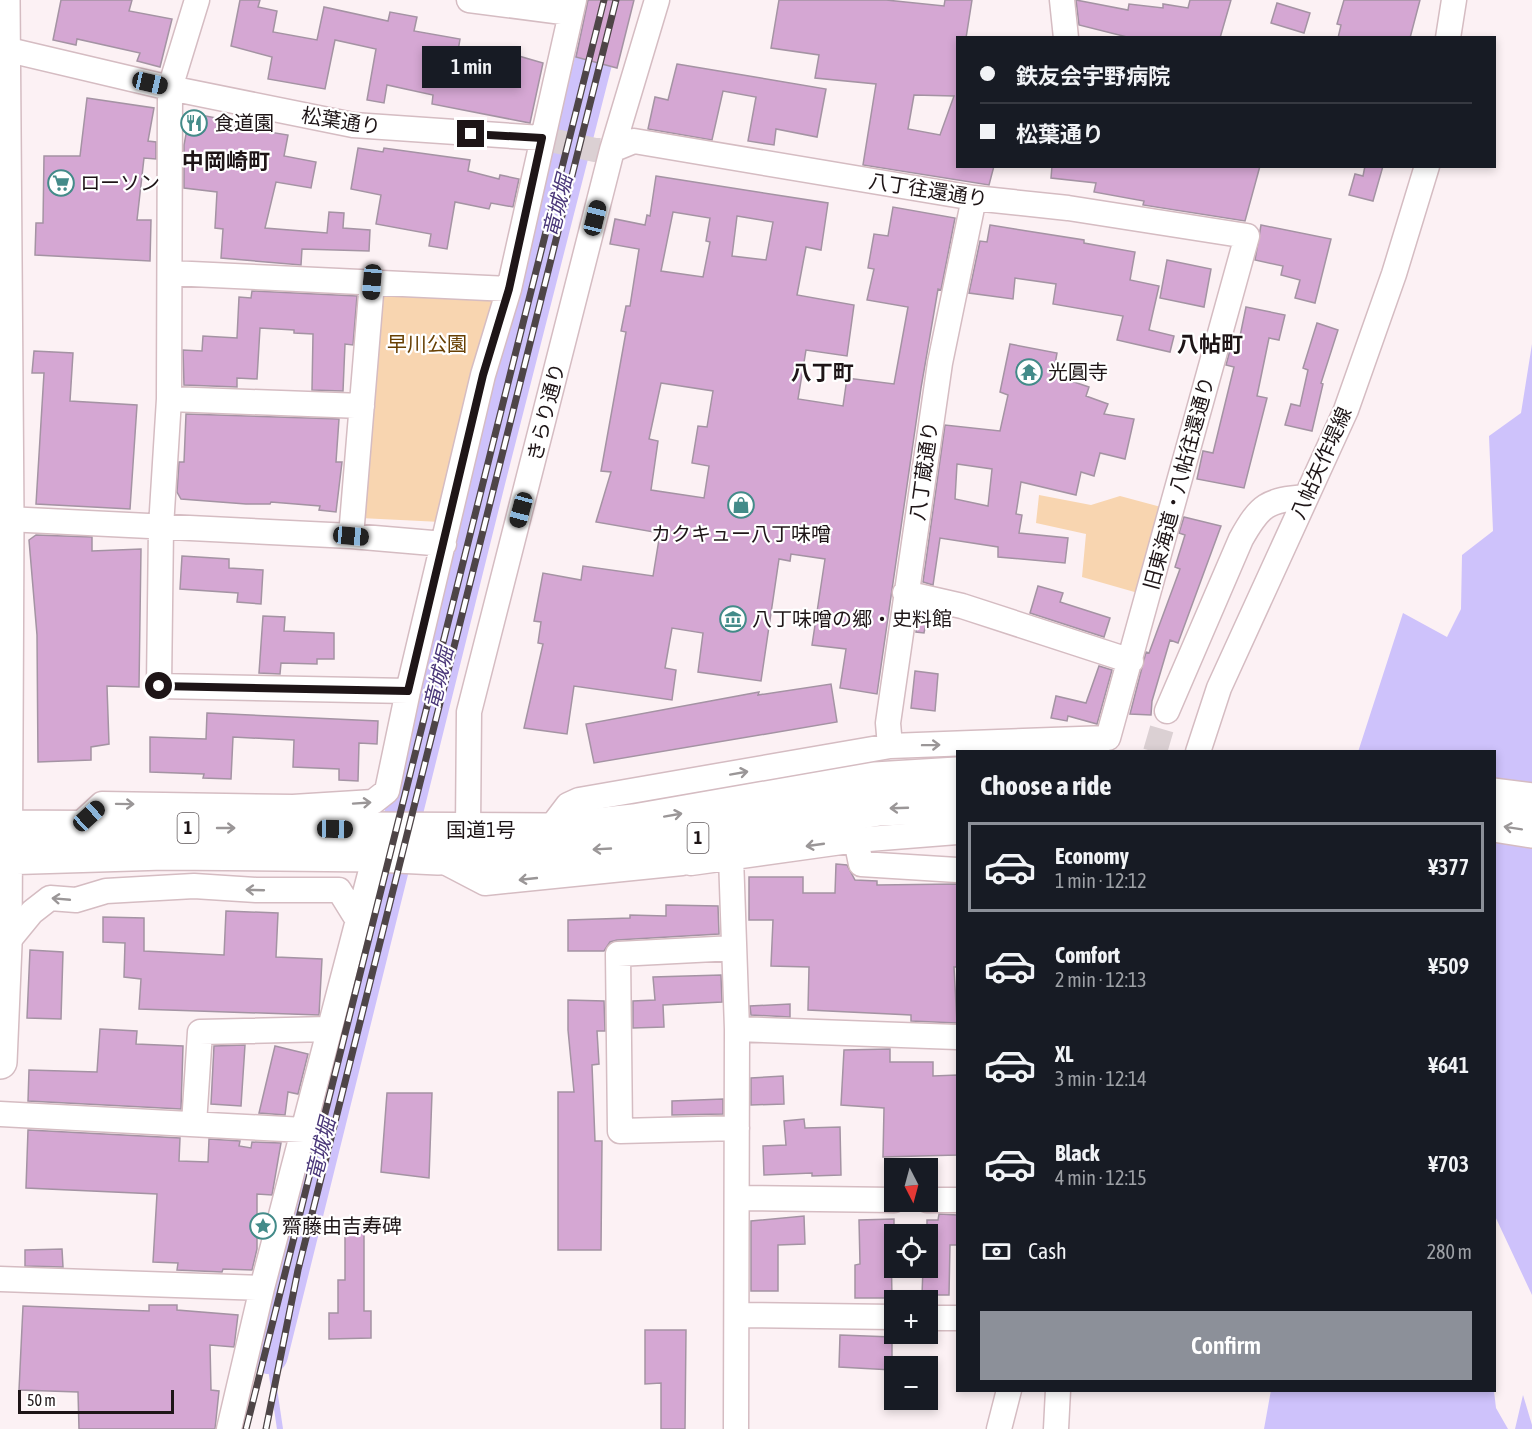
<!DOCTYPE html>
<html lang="en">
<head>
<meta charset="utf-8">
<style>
  body { margin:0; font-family:"Asap Condensed","Noto Sans JP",sans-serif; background:#242831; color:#f1f3f6; height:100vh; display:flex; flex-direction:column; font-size:22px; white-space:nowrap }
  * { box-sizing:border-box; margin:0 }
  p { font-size:20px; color:#9ea1a6 }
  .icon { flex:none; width:33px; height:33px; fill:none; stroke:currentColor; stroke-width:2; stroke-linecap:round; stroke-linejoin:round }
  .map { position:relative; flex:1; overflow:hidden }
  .drawer { position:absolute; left:956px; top:750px; width:540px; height:642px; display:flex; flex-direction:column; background:#171b24; border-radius:0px; box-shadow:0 3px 9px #0003 }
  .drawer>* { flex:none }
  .top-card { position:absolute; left:956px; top:36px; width:540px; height:132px; border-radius:0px; box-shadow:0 3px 9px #0003; display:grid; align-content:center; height:132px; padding:0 24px; background:#171b24 }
  .needle { width:39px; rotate:174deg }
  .controls { position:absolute; left:884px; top:1158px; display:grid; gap:12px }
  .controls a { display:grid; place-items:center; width:54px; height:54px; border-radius:0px; background:#171b24; box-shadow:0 3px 9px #0003; font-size:30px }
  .scale { position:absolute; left:18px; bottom:15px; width:156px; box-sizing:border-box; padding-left:6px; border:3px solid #1e1517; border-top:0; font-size:16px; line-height:21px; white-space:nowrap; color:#1e1517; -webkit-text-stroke:4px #fff; paint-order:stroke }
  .end { position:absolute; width:27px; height:27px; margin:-14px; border:8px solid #1e1517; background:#fff; box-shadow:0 0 0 3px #fff }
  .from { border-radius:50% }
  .bubble { position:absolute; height:42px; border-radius:0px; background:#171b24; box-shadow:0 3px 9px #0003; font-size:20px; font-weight:600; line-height:42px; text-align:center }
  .car { position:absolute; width:18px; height:36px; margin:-18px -9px; border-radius:8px; box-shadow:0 0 4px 2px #0007; background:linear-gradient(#222 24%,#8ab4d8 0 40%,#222 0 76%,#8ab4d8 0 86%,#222 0) }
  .top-card b { display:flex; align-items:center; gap:21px; height:57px; font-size:22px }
  .top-card b+b { border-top:2px solid #363941 }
  .top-card i { width:15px; height:15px; background:#f1f3f6 }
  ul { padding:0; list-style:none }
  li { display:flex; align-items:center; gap:18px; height:90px; margin:0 12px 9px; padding:0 12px; border:3px solid transparent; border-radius:0px }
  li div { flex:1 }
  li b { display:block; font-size:22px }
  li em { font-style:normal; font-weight:600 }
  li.active { border-color:#8c9099 }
  li>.icon { width:54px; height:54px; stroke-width:1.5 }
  h2 { padding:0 24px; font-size:27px; line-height:72px }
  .pay { display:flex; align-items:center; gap:15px; height:66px; padding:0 24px; font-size:22px }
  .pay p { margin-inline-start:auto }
  .primary-button { display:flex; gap:12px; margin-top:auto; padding:12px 24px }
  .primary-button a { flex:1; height:69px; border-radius:0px; background:#8c9099; color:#fff; font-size:24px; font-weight:600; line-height:69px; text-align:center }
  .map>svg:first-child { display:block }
  .green { fill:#f8d5b0 }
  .water { fill:#cec2fb }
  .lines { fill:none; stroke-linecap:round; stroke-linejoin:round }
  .stream { stroke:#cec2fb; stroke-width:6 }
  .river { stroke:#cec2fb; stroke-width:38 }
  .building { fill:#d5a7d3; stroke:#a493a3; stroke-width:1.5; fill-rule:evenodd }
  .minor-tunnel { stroke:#dbd0d3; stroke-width:24; stroke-dasharray:24 12; stroke-linecap:butt }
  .minor-casing { stroke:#d5bcc2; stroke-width:27 }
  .highway-casing { stroke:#d5bcc2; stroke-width:36 }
  .minor { stroke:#fff; stroke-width:24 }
  .highway { stroke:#fff; stroke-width:33 }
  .rail-casing { stroke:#4e4547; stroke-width:7 }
  .rail { stroke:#fff; stroke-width:4.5; stroke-dasharray:14; stroke-linecap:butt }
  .oneway { stroke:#9a9697 }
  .route { stroke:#1e1517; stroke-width:8 }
  .labels { text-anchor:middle; stroke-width:4.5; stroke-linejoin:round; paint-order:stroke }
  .shield { fill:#fff; stroke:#625b5d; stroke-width:1.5 }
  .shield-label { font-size:18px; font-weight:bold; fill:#1e1517 }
  .street-label { font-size:20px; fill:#1e1517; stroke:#fff }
  .poi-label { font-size:20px; fill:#1e1517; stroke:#fff; text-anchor:start }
  .park-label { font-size:20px; fill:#684004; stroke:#fff }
  .water-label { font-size:21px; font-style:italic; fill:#493678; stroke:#fff }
  .neighbourhood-label { font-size:21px; font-weight:bold; fill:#1e1517; stroke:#fff }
  .quarter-label { font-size:22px; font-weight:bold; fill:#1e1517; stroke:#fff }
</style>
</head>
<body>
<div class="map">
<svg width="1532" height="1429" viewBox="0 0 1532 1429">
  <rect width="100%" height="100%" fill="#fcf1f4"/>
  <path class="green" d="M377,286l119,5 -55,231 -81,-4z
    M1039,495l52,10 29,-9 41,11 -23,86 -56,-16 4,-43 -50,-11z"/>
  <path class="water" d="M1532,344v951l-38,-81v-462h-136l45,-139 44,24 14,-28 1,-54 31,-24 -4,-95 32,-23z
    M1271,1390l223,1 2,17 12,21h-244z
    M1523,1395l9,30v4h-17z"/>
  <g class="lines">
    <path class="stream" d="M269,1355l11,74"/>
    <path class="river" d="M269,1355l218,-877 122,-478"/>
  </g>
  <path class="building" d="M61,0h71l-3,11 43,8 -12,48 -23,-6 3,-8 -63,-14 -1,6 -23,-5z
    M240,0h20l-2,7 19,4 -4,21 44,8 7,-33 64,14 2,-9 27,5 -3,14 46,8 -2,12 31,6 2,-9 52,15 -13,60 -98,-19 1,-9 -46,-10 -3,18 -17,-3 9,-51 -41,-9 -10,49 -57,-10 4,-22 -41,-11z
    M588,0h46l-17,68 -41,-11z
    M779,0h107l58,6 1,-6h27l-6,38h-9v128h37l-5,19 -126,-20 13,-81 -61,-6 4,-23 -48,-7zM914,95l40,1 -14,39 -32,-6z
    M1076,0l52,10 1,-6 34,4v-4l25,4 2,-8h41l-11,38h-89l-52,-13z
    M1344,0h76l-10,38h-72l3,-13 -4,-1z
    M1277,3l33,10 -6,20 -33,-10z
    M677,64l149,25 -9,48 -41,-8 -2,16 -26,-4 8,-44 -33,-6 -11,49 -64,-11 7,-32 13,3z
    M87,98l67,10 -6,33 8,1v17l-12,-1 -7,62h14l-1,41 -115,-6 1,-32h7l1,-67h36z
    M190,113l37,7 -1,5 62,10 -4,21 32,6 -5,26 -35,-6 -11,46 62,5 2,-21 15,1 -1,15 27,2 -1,21 -67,-2 -1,16 -80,-7 2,-29 -8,-1 2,-36 -33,-4v-43z
    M358,148l25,4 1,-4 86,12 -2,11 31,8 1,-4 19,4 -6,28 -22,-4 -2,6 -34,-7 -8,47 -18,-3 2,-12 -55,-10 5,-29 -30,-6z
    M1052,166h208l-15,55 -102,-16 1,-4 -50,-9 2,-9 -45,-5z
    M1365,166h18l-10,35 -24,-6 6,-21 8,2z
    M656,176l172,27 -7,47 -15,-3 -9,48 57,10 -7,51 -41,-6 -8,49 45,7 4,-28 47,6 14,-77 -41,-7 7,-31 -6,-1 6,-34 14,2 5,-29 62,11 -14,72 -3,-1 -17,99 -44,306 -37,-6 6,-39 -34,-4 13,-86 -34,-5 -1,7 -11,-2 -18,122 -63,-9 5,-39 -31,-5 -7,40 11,2 -4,30 -98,-14 -7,48 -43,-6 19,-84 -5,-1 3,-21 -7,-1 9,-48 38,7 2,-14 70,10 7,-43 -64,-11 15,-50 -10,-1 25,-139 -5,-1 5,-25h4l9,-57 -29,-5 5,-25 30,6 2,-10 3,1zM673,212l37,6 -4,23 4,1 -7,35 -42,-6zM737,216l36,6 -7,38 -34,-4zM661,383l52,8 -6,36 -9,-1 -6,37 17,3 -5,32 -53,-8 7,-49 -9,-2z
    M990,225l94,15v3l51,9 -5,28 29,6 -10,44 25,6 -4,16 -53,-12 6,-24 -70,-12 3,-20 -41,-6 -2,21 -44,-6 11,-52 7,1z
    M1261,225l70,14 -16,64 -20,-5 5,-18 -19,-5 2,-9 -28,-6z
    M1167,260l44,9 -7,38 -44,-9z
    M252,291l105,5 -4,49 -8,-1 -2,47 -31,-1 1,-56 -19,-1v-3l-34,-2 -3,51 -20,-1v9l-53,-2 -1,-35 19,1 1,-15 34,2 2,-41 12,1z
    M1246,307l39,8 -6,25 -10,-2 -12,58 10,2 -23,90 -47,-9 6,-28 10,2 21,-86 -8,-2 7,-26 6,2z
    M1317,323l21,7 -17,53 2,1 -11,47 -27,-6 6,-21 9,2 8,-36 -5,-2z
    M1010,344l47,9 -4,22 36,12 -3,9 22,8 -4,10 30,5 -9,40 -25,-6 -6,23 -13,-4 -5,23 -55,-13 -5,32 6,1 -3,18 49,5 -3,25 -67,-6v-10l-58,-9 -7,47 -10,-3 22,-157 55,6 8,-36 -8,-3zM957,464l35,5 -4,37 -33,-7z
    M34,351l39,2 -3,48 67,4 -7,104 -94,-5 8,-131h-12z
    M186,414l153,5 -3,43h6l-6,50 -17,-2 1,-4 -49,-4 -1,2h-24l-65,-5 -4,-7 2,-30h5z
    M1184,517l37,9 -43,117 -8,-3 -18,61 -1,14 -21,-1 16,-62 3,1 31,-84 -5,-2 10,-32 -6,-2z
    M36,535l56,2v14l49,-2 -2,138 -32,-1 2,58 -18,3v13l-53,2 -1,-127 -8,-95z
    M182,556l47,3v9l34,2 -2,34 -24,-2 1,-9 -58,-4z
    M1038,586l25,7 -3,9 50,16 -6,19 -74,-24z
    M919,611l9,2 -4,20 -8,-1z
    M263,616l22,1 -1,14 50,2v26h-17v5l-36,-1 -1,11 -21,-1z
    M1099,666l13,4 -15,54 -29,-8 -1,5 -16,-3 5,-22 30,7z
    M915,671l23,3 -3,37 -24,-3z
    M831,684l6,38 -243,41 -8,-39 173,-32 -1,3z
    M207,713l171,8 -1,23 -18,-1 -1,38 -19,-1v-11l-46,-2 1,-27 -61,-3 -2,42 -28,-1 1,-4 -54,-2v-35l56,2z
    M836,864l11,1 8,15 22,1v4l80,-1v83h-3l3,56 -46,-2v-6l-103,-5 1,-43 -38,-1 2,-46h-24v-43h54v16h32z
    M666,905l52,1 1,28 -102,6 -7,2 -6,9h-36v-31l62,-2v-3l36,1z
    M226,911l52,2 -2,44 46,2 -3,56 -180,-6 2,-30 -17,-2 1,-34 -22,-1v-25l41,1v33l80,4z
    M30,950l33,2 -2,67 -34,-1z
    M721,975l1,27 -59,3 1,22 -31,1v-27l22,-1 -2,-23z
    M568,1000l36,1 1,30h-8l2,33 -7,1 3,76h7l-1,109h-43v-158h16l-6,-62z
    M790,1004v13l-39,-2 -1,-9z
    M100,1029l37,2 -1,13 47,2 -2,63 -153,-8 1,-31 68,2z
    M245,1045l-4,61 -30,-2 3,-58z
    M275,1046l33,8 -10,40 -10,-2 -3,23 -26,-2z
    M890,1049v13h43v14l24,-1v80l-74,2 1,-49 -43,-3 3,-55z
    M783,1076l1,28 -33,1v-27z
    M387,1093h45l-3,85 -48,-6z
    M723,1099v15l-51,1v-14z
    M804,1119l1,9 35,-1 1,48 -29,1v-3l-48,2 -1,-29 23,-1 -2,-24z
    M28,1130l152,8 -1,23 29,1 1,-23 31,2 -1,5 12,2 1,-6 29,1 -9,52 -15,-1v55l-5,21 -29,-1 -1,3 -45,-2 1,-7 -25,-1 4,-68 -131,-6z
    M939,1214l18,1v30h-7l-1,50h-27l1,-27h4v-48h11z
    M804,1216l1,28 -27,1v46h-27v-70z
    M894,1219v26h-3l1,53h-37v-33l5,-1 -1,-44z
    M345,1223h19v88h7v27l-42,1v-26h9v-33h7z
    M62,1249l1,18 -38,-1v-16z
    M149,1305h28v5l61,5 -4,32 -24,-2 1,45 8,1 -4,38h-136l-1,-37 -59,-2 4,-84 126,5z
    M645,1330h41l-1,99h-24v-46l-16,1z
    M840,1335l52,2v33l-53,-3z"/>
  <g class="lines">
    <path class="minor-tunnel" d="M542,138l53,12h17
      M1155,752l12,-41"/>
    <g class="minor-casing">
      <path id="minor" d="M197,0l-27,88 -1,311 -8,128 -2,159 249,5
        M469,0l101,13
        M1062,0l4,38
        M1448,38l6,-38
        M0,48l170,40 183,37 189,13
        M170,273l339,16
        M169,399l193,7
        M7,519l344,17 93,8
        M351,536l21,-254
        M905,593l57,13 169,55
        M1167,711l74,-172c19,-34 26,-39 65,-42
        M890,746l-2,-23 52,-360 34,-165
        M1198,752l21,-64 127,-278 48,-136 33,-108
        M76,828l26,-24 191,3 80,-5 14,-11 21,-100 75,-316 26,-86 65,-289
        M468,829l1,-117 143,-562 45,-150
        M549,830l19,-25 11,-5 311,-54 218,-8 139,-502 -179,-28 -94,-10 -340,-57 -22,9
        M856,840l5,24 96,6
        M646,848l45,15 165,-23 101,-8
        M731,857l6,172 -1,400
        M439,859l46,24 197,-20
        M5,945l27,-33 18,-14 26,2 30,-9 88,-5 62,4h83l18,29
        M734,948l-116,6 2,177 117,-3
        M737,1029l220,8
        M0,1114l304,16
        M194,1124l6,-92 129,-3
        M738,1198l156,2
        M927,1200h30
        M0,1279l262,9
        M738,1315l156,2
        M927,1318h30
        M229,1429l33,-141 113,-433
        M999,1429l10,-39
        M1056,1429l2,-39"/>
    </g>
    <g class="highway-casing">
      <path id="highway" d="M1494,795l38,5
        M1494,825l38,6
        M0,827l549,3 85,-9 241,-42 82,-5
        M0,858l164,-5 211,2 63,3 204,-11 237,-38 78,-3
        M0,1062l5,-117 2,-426 -4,-519"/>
    </g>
    <use href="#minor" class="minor"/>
    <use href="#highway" class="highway"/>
    <g class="rail-casing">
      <path id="rail" d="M246,1429l358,-1429
        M266,1429l32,-159 318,-1270"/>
    </g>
    <use href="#rail" class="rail"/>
  </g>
  <defs><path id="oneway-shaft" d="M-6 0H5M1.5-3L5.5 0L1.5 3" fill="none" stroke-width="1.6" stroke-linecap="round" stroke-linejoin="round" transform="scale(1.5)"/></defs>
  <g class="oneway">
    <use href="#oneway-shaft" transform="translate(931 745) rotate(-1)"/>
    <use href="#oneway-shaft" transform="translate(739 773) rotate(-10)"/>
    <use href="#oneway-shaft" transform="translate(362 803) rotate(-4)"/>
    <use href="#oneway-shaft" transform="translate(125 804) rotate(1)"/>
    <use href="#oneway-shaft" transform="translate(899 808) rotate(178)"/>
    <use href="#oneway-shaft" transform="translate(673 815) rotate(-10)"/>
    <use href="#oneway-shaft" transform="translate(226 828)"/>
    <use href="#oneway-shaft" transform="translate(1513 828) rotate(-171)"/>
    <use href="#oneway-shaft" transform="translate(815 845) rotate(172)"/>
    <use href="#oneway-shaft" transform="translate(602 849) rotate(177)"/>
    <use href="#oneway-shaft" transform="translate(528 879) rotate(174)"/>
    <use href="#oneway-shaft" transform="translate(255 890) rotate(-178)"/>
    <use href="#oneway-shaft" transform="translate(61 899) rotate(-175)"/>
  </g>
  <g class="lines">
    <path class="route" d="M159,686l249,5 75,-316 26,-86 33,-151 -71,-4"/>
  </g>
  <defs>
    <g id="restaurant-ring" transform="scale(1.35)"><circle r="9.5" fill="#fff" stroke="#438b89" stroke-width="1.5"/><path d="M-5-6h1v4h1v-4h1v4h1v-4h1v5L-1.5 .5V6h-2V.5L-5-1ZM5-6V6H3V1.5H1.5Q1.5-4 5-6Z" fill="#438b89"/></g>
    <g id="supermarket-ring" transform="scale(1.35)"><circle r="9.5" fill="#fff" stroke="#438b89" stroke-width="1.5"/><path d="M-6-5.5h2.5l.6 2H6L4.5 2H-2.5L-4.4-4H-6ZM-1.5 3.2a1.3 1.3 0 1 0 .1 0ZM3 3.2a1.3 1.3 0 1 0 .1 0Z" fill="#438b89"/></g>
    <g id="temple-ring" transform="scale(1.35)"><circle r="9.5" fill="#fff" stroke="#438b89" stroke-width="1.5"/><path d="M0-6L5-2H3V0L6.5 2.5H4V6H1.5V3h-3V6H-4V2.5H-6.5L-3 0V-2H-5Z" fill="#438b89"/></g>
    <g id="shop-ring" transform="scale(1.35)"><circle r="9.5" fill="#fff" stroke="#438b89" stroke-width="1.5"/><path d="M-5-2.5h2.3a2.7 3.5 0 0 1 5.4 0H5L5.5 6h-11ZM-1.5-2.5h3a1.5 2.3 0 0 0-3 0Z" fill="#438b89"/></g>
    <g id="museum-ring" transform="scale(1.35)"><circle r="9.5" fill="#fff" stroke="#438b89" stroke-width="1.5"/><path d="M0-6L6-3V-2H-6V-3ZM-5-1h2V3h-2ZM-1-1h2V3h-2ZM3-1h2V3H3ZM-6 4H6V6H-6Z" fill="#438b89"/></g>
    <g id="sight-ring" transform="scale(1.35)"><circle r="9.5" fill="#fff" stroke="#438b89" stroke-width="1.5"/><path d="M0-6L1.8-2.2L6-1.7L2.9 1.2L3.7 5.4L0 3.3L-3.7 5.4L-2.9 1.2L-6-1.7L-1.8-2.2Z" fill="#438b89"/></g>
  </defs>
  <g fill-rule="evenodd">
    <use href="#restaurant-ring" x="194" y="123"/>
    <use href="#supermarket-ring" x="61" y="183"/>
    <use href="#temple-ring" x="1029" y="372"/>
    <use href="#shop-ring" x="741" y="505"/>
    <use href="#museum-ring" x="733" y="619"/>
    <use href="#sight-ring" x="263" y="1226"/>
  </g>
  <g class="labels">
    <g class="shield">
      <rect x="177.5" y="813" width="21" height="30" rx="4.5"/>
      <rect x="687.5" y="823" width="21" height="30" rx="4.5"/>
    </g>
    <g class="shield-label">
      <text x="188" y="834">1</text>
      <text x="698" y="844">1</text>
    </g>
    <g class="street-label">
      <text transform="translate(341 121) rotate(9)" y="7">松葉通り</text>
      <text transform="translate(928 190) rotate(9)" y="7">八丁往還通り</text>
      <text transform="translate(546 412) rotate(-76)" y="7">きらり通り</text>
      <text transform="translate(1321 463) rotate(-66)" y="7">八帖矢作堤線</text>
      <text transform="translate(924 471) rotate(-82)" y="7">八丁蔵通り</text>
      <text transform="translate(1179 483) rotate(-75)" y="7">旧東海道・八帖往還通り</text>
      <text x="481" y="837">国道1号</text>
    </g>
    <g class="poi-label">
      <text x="214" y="130">食道園</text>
      <text x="80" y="190">ローソン</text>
      <text x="1048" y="379">光圓寺</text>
      <text x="741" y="541" text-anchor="middle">カクキュー八丁味噌</text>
      <text x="752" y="626">八丁味噌の郷・史料館</text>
      <text x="282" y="1233">齋藤由吉寿碑</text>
    </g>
    <g class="park-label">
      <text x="427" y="351">早川公園</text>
    </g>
    <g class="water-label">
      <text transform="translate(558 206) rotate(-76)" y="7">竜城堀</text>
      <text transform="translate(439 678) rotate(-76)" y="7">竜城堀</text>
      <text transform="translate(321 1149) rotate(-76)" y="7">竜城堀</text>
    </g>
    <g class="neighbourhood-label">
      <text x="822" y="380">八丁町</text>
    </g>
    <g class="quarter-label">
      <text x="226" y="169">中岡崎町</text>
      <text x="1210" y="352">八帖町</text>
    </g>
  </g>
</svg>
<div class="controls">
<a><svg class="needle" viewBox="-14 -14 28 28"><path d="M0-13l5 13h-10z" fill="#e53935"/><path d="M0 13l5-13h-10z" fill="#9ea1a6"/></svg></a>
<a><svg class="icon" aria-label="locate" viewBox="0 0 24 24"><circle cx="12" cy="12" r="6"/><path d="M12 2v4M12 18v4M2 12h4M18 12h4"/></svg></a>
<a>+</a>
<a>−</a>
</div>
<div class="scale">50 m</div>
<i class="end from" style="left:159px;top:686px"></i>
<i class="end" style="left:471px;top:134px"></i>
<div class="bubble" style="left:422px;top:46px;width:99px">1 min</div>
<i class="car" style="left:150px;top:83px;rotate:103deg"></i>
<i class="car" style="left:595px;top:218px;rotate:14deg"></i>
<i class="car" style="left:372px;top:282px;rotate:185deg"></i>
<i class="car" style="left:521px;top:510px;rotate:195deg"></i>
<i class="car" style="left:351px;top:536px;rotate:95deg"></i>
<i class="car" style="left:89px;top:816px;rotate:48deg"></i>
<i class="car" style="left:335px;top:829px;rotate:91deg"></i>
<div class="top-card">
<b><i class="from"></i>鉄友会宇野病院</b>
<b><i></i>松葉通り</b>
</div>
<section class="drawer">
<h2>Choose a ride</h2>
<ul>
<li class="active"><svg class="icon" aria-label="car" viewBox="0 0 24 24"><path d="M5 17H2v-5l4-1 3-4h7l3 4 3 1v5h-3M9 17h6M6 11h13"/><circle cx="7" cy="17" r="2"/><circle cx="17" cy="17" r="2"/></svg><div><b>Economy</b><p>1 min · 12:12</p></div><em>¥377</em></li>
<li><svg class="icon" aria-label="car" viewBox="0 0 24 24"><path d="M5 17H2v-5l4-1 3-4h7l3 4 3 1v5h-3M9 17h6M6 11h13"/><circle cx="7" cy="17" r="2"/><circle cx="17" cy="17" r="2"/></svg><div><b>Comfort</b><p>2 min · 12:13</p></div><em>¥509</em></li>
<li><svg class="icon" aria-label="car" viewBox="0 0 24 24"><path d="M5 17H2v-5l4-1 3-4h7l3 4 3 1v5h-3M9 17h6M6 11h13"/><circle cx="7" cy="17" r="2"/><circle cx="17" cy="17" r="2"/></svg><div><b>XL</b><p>3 min · 12:14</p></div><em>¥641</em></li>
<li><svg class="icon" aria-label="car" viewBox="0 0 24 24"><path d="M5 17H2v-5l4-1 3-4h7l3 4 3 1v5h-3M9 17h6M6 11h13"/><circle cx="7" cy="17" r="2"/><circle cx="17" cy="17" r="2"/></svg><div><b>Black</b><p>4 min · 12:15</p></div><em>¥703</em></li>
</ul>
<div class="pay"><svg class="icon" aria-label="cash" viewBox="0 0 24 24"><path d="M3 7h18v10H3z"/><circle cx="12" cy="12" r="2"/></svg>Cash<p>280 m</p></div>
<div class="primary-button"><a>Confirm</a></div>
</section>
</div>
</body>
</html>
